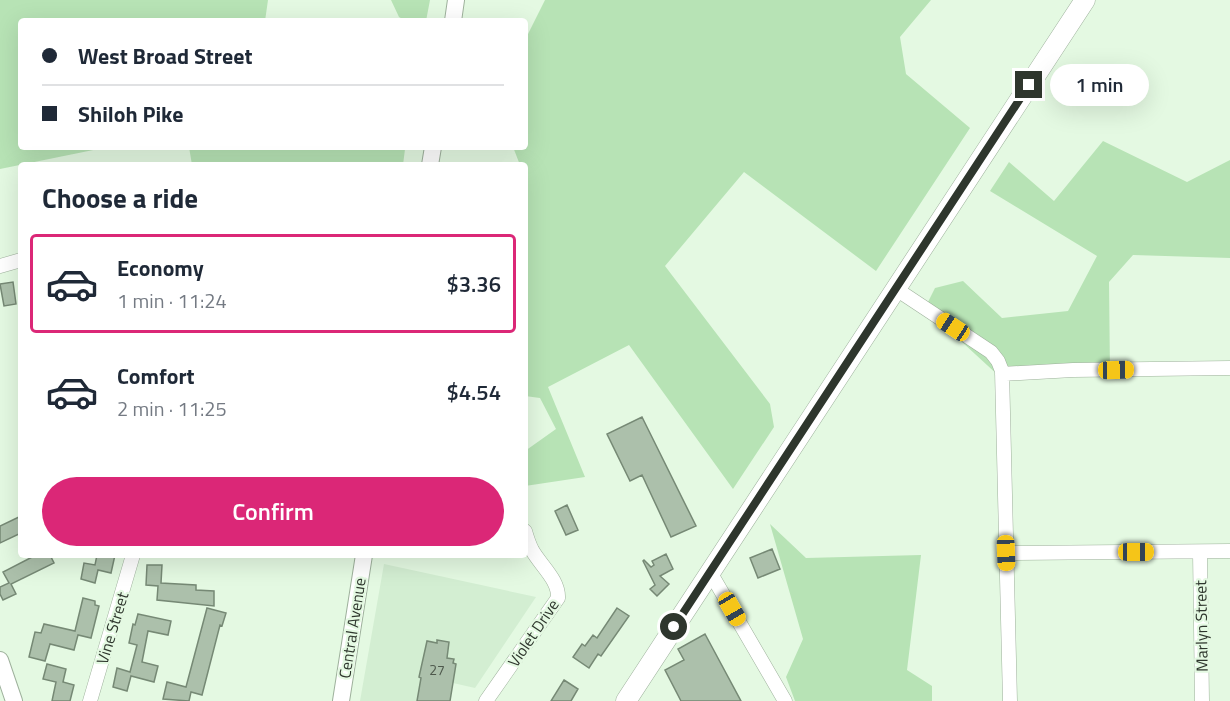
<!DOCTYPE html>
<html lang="en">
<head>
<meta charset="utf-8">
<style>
  body { margin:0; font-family:"Titillium Web",sans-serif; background:#f6f6f7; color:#1f2937; height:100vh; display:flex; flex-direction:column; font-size:22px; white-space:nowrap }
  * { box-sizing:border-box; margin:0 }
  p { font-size:20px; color:#747a83 }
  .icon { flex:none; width:33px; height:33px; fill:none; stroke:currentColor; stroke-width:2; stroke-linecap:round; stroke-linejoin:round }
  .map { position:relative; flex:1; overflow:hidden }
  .sheet { position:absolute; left:18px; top:162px; width:510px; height:396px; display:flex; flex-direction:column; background:#fff; border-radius:6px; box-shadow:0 6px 24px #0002 }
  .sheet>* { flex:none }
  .top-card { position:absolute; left:18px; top:18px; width:510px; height:132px; border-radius:6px; box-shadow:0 6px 24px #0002; display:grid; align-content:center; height:132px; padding:0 24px; background:#fff }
  .end { position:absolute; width:27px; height:27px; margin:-14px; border:8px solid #2e362d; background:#fff; box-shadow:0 0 0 3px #fff }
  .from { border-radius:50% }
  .bubble { position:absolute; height:42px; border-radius:21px; background:#fff; box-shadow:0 6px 24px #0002; font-size:20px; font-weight:600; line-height:42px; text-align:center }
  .car { position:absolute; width:18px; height:36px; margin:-18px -9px; border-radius:8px; box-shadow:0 0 4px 2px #0007; background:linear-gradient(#f5c518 24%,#345 0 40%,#f5c518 0 76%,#345 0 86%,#f5c518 0) }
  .top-card b { display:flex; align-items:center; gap:21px; height:57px; font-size:22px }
  .top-card b+b { border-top:2px solid #e0e1e3 }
  .top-card i { width:15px; height:15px; background:#1f2937 }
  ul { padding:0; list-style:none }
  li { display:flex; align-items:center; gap:18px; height:99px; margin:0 12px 9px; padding:0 12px; border:3px solid transparent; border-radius:6px }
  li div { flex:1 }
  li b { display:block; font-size:22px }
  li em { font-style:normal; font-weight:600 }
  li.on { border-color:#db2777 }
  li>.icon { width:54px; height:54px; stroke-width:1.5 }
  h2 { padding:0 24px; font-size:27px; line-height:72px }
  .action { display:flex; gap:12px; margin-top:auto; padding:12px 24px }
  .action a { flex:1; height:69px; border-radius:36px; background:#db2777; color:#fff; font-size:24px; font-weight:600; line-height:69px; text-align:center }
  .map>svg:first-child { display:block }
  .built { fill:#d3eed2 }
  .green { fill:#b7e3b5 }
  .building { fill:#acc0ab; stroke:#768975; stroke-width:1.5 }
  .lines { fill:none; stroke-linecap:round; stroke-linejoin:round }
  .minor-casing { stroke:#9eb19c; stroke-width:15 }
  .major-casing { stroke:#9eb19c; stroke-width:18 }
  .highway-casing { stroke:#9eb19c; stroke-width:21 }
  .minor { stroke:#fff; stroke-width:14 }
  .major { stroke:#fff; stroke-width:16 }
  .highway { stroke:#fff; stroke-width:20 }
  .route { stroke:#2e362d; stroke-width:8 }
  .labels { text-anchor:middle; stroke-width:4.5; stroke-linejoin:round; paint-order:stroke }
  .number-label { font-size:14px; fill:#4e584c }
  .street-label { font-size:16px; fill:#2e362d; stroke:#e4f9e2 }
</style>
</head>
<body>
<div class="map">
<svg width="1230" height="701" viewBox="0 0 1230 701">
  <rect width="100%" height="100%" fill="#e4f9e2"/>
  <path class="built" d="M384,564l152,33 -61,91 -22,-5 -4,18h-89z"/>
  <path class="green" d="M0,0h268l-3,21h-244v126h87l-108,22z
    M391,0h39l-4,21h-20l-7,-4z
    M545,0h386l-31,37 6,37 64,54 -94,143 -132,-99 -79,94 105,138 4,23 -41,62 -104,-144 -81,42 37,90 -60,9v-35l31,-22 -16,-31 -15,-2v-231h-5l-7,-18h12v-107z
    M1103,141l84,41 43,-22v98l-97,-3 -24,27 1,92 -110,3 -75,-69 10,-20 28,-7 39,37 66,-7 29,-55 -107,-65 19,-29 45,39z
    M189,147h202l14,2 -2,16h-211z
    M770,524l36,34 115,-3 -14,115 25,16v15h-137l-9,-24 17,-38z"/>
  <path class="building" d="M13,282l3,22 -12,2 -4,-22z
    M642,417l54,109 -25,11 -29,-62 -12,6 -23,-47z
    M567,505l11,25 -12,5 -11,-24z
    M21,516v17l-21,10v-17z
    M772,549l8,20 -22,9 -8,-20z
    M666,554l7,15 -13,7 9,8 -12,12 -7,-7 5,-4 -12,-24 1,-1 7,7 3,-2 -2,-4z
    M36,555h14l4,8 -43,21 5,10 -13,6 -3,-6v-7l9,-4 -6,-11z
    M97,555h18l-4,18 -13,-3 -3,13 -14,-4 3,-16 11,2z
    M147,565h15l-1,18 35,2v5l18,1v15l-57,-6 1,-14 -12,-1z
    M83,598l12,3v4l4,1 -8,32 -13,-3 -4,15 -24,-6 -5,17 -16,-4 6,-25 6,1 3,-9 31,7z
    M207,608l19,5 -4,13 -2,-1 -18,70 -11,-3 -2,9 -26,-2 4,-17 19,5z
    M617,608l12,8 -28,40 -3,-2 -9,14 -16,-11 9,-13 3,2 8,-11 4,3z
    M138,614l33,7 -3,14 -20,-4 -6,31 16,4 -4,16 -23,-6 -4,15 -14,-4 4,-19 13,4 7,-27 -8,-2 4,-19 2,1z
    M705,634l36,67h-60l-16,-31 19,-10 -6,-11z
    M437,640l12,2 -2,16 7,1 -1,4 3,1 -6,37h-33l4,-23 -2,-1 8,-36 10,2z
    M47,664l19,5 -3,13 11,3 -4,16h-18l4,-19 -13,-3z
    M564,680l14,9 -7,12h-20z"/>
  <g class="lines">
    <g class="minor-casing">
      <path id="minor" d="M0,266l21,-6
        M896,289l95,63 7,9 4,10 8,330
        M1002,374l71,-4 157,-2
        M1200,552l2,149
        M1006,553l224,-2
        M710,572l75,129
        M90,701l43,-146
        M486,701l72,-103c1,-18 -17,-32 -26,-48 -3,-6 -5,-12 -7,-19"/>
    </g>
    <g class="major-casing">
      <path id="major" d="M453,21l3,-21
        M430,165l3,-18
        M0,660l14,41
        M341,701l23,-146"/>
    </g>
    <g class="highway-casing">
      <path id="highway" d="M626,701l459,-701"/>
    </g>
    <use href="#minor" class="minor"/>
    <use href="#major" class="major"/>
    <use href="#highway" class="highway"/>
  </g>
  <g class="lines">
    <path class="route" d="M674,627l355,-542"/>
  </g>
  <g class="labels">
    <g class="number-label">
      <text x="437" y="675">27</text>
    </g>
    <g class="street-label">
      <text transform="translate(1201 626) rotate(-91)" y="6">Marlyn Street</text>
      <text transform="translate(112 628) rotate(-73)" y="6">Vine Street</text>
      <text transform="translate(352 628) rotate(-81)" y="6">Central Avenue</text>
      <text transform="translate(533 633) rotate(-56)" y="6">Violet Drive</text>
    </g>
  </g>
</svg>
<i class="end from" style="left:674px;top:627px"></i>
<i class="end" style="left:1029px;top:85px"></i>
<div class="bubble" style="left:1050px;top:64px;width:99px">1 min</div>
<i class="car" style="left:953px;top:327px;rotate:303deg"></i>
<i class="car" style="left:1116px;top:370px;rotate:89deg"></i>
<i class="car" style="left:1136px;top:552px;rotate:90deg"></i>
<i class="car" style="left:1006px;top:553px;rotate:178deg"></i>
<i class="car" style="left:732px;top:609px;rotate:150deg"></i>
<div class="top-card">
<b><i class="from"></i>West Broad Street</b>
<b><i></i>Shiloh Pike</b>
</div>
<section class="sheet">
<h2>Choose a ride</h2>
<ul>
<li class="on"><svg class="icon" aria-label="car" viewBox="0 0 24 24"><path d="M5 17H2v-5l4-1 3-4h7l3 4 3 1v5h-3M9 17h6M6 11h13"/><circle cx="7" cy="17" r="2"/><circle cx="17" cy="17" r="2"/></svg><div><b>Economy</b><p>1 min · 11:24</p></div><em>$3.36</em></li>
<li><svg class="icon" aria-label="car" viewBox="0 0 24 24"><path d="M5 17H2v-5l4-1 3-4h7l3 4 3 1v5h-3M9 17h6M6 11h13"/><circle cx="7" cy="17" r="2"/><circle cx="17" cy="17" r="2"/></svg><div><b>Comfort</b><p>2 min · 11:25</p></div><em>$4.54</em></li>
</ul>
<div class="action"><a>Confirm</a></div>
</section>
</div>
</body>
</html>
